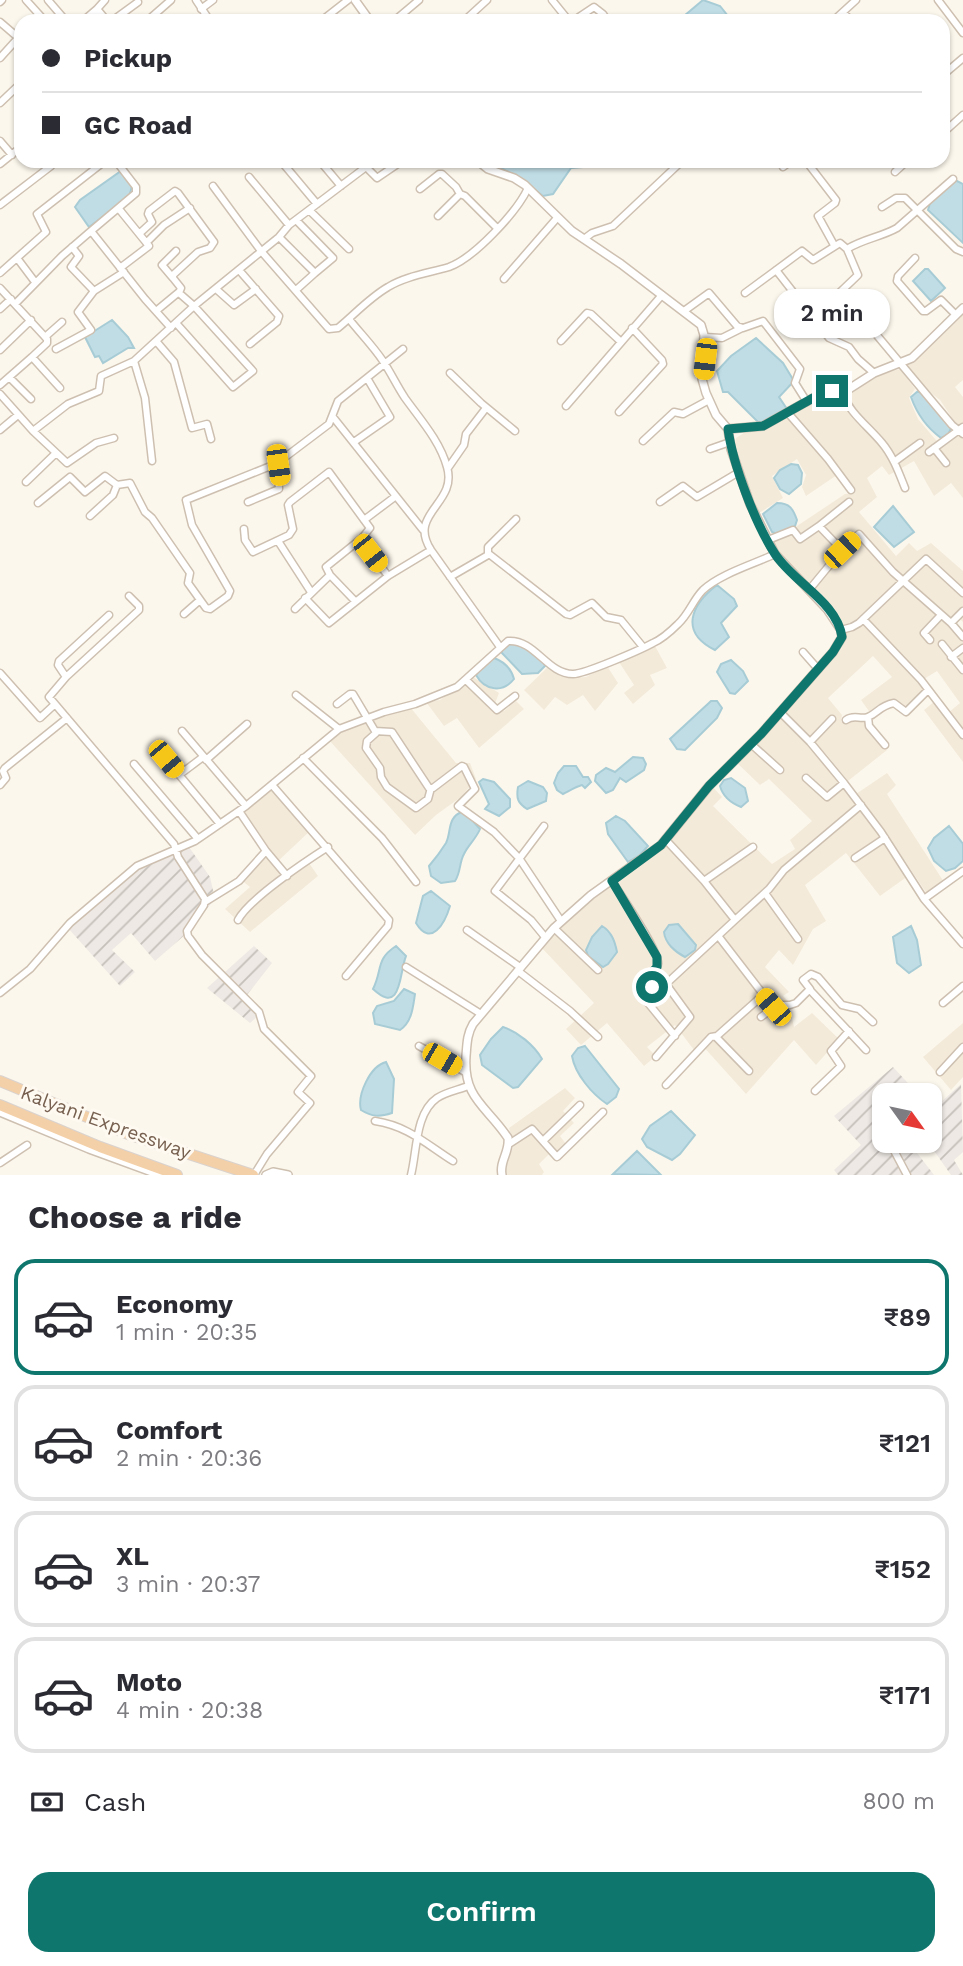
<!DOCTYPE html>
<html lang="en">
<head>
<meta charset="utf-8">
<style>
  body { margin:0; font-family:"Work Sans",sans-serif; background:#f2f2f3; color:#2b2b33; height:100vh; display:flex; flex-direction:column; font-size:26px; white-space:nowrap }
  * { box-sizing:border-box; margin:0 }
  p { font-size:23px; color:#7c7c81 }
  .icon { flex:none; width:38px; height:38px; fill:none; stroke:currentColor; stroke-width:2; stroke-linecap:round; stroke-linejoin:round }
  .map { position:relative; height:1175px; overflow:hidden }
  .drawer { display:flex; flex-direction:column; background:#fff; flex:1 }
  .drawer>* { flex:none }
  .hud { position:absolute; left:14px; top:14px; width:936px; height:154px; border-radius:21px; box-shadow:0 2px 5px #0004; display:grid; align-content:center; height:154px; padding:0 28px; background:#fff }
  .needle { width:46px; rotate:123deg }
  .tools { position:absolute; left:872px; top:1083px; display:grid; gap:14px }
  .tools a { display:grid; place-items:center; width:70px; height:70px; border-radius:14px; background:#fff; box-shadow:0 2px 5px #0004; font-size:35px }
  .end { position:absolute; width:32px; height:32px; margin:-16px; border:9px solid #0f766e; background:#fff; box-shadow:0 0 0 4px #fff }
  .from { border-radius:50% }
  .bubble { position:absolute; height:49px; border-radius:21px; background:#fff; box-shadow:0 2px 5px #0004; font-size:23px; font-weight:600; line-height:49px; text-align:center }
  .car { position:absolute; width:21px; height:42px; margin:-21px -10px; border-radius:9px; box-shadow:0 0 5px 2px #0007; background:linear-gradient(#f5c518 24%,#345 0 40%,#f5c518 0 76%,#345 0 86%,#f5c518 0) }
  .hud b { display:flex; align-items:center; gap:24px; height:66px; font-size:26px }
  .hud b+b { border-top:2px solid #e1e1e2 }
  .hud i { width:18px; height:18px; background:#2b2b33 }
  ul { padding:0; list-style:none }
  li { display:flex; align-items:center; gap:21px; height:116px; margin:0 14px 10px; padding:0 14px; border:4px solid #e1e1e2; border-radius:21px }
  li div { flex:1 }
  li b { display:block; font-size:26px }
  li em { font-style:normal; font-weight:600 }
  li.selected { border-color:#0f766e }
  li>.icon { width:63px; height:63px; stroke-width:1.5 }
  h2 { padding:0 28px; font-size:32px; line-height:84px }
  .pay { display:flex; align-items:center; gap:18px; height:77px; padding:0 28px; font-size:26px }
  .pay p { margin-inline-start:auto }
  .primary-button { display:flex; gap:14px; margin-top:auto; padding:14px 28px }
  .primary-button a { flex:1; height:80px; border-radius:21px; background:#0f766e; color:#fff; font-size:28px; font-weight:600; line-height:80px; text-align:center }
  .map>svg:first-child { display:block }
  .residential { fill:#f3eada }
  .industrial { fill:url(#industrial-furrows) }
  .water { fill:#c0dde5; stroke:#a7ccd6; stroke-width:2 }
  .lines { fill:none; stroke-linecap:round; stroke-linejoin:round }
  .minor-casing { stroke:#cec0b1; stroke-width:9 }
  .tertiary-casing { stroke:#cec0b1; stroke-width:10 }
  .trunk-casing { stroke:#d9d2ce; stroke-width:12 }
  .minor { stroke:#fff; stroke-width:6 }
  .tertiary { stroke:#fff; stroke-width:7 }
  .trunk { stroke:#f4d0a8; stroke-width:10 }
  .route { stroke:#0f766e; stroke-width:9 }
  .labels { text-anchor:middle; stroke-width:6; stroke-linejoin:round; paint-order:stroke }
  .street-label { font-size:19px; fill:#77604f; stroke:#fefaf2 }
</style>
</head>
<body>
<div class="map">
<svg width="963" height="1175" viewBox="0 0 963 1175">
  <defs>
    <pattern id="industrial-furrows" width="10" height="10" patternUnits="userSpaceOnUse" patternTransform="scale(1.75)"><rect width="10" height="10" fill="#eee9e4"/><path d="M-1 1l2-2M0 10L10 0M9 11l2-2" fill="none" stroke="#c6c0bb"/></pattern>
  </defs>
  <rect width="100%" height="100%" fill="#fcf7ec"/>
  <path class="residential" d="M963,312v68l-8,7 8,10v34l-7,-7 -16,-24 -20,-16 -15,-19 14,-9z
    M900,369l15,20 -6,9 9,21 23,27 18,-12 4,3v61l-12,-15 -17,13 -20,-35 -25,14 -7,-9 -15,12 10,19 -18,15 37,44 13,-13 8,8 14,-8 32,28v51l-6,-6 -7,6 -46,-43 -49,46 -11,3 -65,-72 -6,-14 18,-9 3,-5 51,-34 10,-1 -63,-80 41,-19 19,-2 22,-16z
    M788,415l36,42 13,18 -31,21 -4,-9 4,-12 -9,-16 -25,17 11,22 -24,15 -6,-10 -20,-52 3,-13 11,-7z
    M904,585l59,53v93l-14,-19 11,-9 -23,-32 -13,8 3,12 -21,21 -12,-11 -23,13 -10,-14 31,-23 -19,-21 -45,42 14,17 -1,7 25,-3 1,9 20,22 -39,31 -21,-26 -44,-43 9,-14 40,-37 10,-13 4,-16 19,-12z
    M654,644l13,24 -17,7 5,10 -22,19 -9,-11 10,-8 -17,-26z
    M607,666l11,17 -23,28 -12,-16 -16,10 -12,-8 -11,13 -20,-20 24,-23 21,11 17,-1z
    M473,677l26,16 -5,13 10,5 12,-10 8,8 -45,39 -22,-30 -13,8 -18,-24 14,-2z
    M935,701l28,34v27l-39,-52z
    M410,707l46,56h14l6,16 -15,18 -25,18 -21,20 -87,-96 18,-13z
    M779,716l44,44 32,40 53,76 -28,20 -34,-43 -41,32 21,36 -13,8 -20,36 -14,-15 -14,17 24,25 -6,4 5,5 6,26 18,-14 27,26 -23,26 -22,-25 -48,54 -45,-50 -7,6 -19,-25 -28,22 9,9 -12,10 -37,-43 -26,22 -15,-16 28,-26 -55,-58 31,-30 93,-67 10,-10 38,-53 11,12 -9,9 59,58 23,-15 -5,-9 22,-19 -43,-42 -9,6 -24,-23z
    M887,773l9,12 -9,9 57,88 -17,12 -42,-63 -29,-37z
    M272,788l39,42 -36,34 13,13 21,-14 9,13 -68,56 -25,-23 25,-22 -10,-8 30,-28 -28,-38z
    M963,1023v54l-12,13 -28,-33z
    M565,1088l10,10 -12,13 11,12 -14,13 6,8 -10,12 -4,-5 -13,13 5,8 -2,3h-38l-1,-4 11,-26 -5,-17z"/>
  <path class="industrial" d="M189,847l21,30 5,22 -28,34 -32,28 -24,-28 -19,17 23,22 -15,14 -53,-59 76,-65z
    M254,946l18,17 -29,37 16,15 -9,8 -43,-35z
    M893,1067l26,28 -35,1v45h24l26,34h-96l-4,-5 27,-25 -27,-29z
    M961,1084l2,68 -9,8 9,15h-12l-21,-30 12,-9 -1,-34z"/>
  <path class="water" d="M703,0l17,6 12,15h-54z
    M489,161h99l-5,6 -12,1 -18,26 -10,2 -24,-18z
    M121,171l11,15 -3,11 -40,30 -14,-20 5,-7z
    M955,180l8,4v59l-35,-33 2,-7z
    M925,269h3l17,19 -14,13 -18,-20z
    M112,320l16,17 6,11h-6l-25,15 -4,-7 -4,1 -10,-20z
    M756,338l27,25 11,18 -15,16 8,12 -27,15 -32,-32h-5l-6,-21 14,-15z
    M918,391l11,8 22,29 -3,7 -7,3c-15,-11 -24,-24 -30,-41z
    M791,464l7,1 4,8 -1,11 -12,10 -9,-5 -6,-11 6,-8z
    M777,503c13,0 16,6 20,17l-2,6 -17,8 -6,-2 -9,-18z
    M893,506l21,26 -20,15 -20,-20z
    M717,585l17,14 3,7 -16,17 8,14 -14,13c-36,-18 -24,-45 2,-65z
    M511,641c14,6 30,10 34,25l-7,7 -16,1 -20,-21v-7z
    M494,658c11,4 17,10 20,21 -11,14 -29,12 -38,-4l7,-10z
    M731,660l12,11 5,10 -13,13 -5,-1 -13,-21 4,-8z
    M711,701h6l5,7 -5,10 -32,32 -8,-1 -7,-10z
    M633,757l10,1 3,6 -2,6 -18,12 -6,-4 -7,12 -7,3 -11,-12 1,-6 10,-7 9,4z
    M564,766h12l7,11h5l3,5 -6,6 -3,-3c-7,2 -13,6 -19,9l-6,-4 -3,-7 4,-10z
    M731,778l14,10 3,13 -7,6c-10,-4 -18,-10 -21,-21l4,-6z
    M483,779l11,3 16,17v8l-11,9 -14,-7 4,-5 -10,-22z
    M528,781l15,6 4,6 -1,8 -19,8c-9,-6 -11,-10 -9,-22z
    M464,811l16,18c-4,10 -12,16 -16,25 -5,9 -3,18 -9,27l-14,2 -10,-7 -2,-10c6,-7 12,-15 17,-23 6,-12 0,-26 18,-32z
    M616,816l9,5 23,25 -9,10 -11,6 -20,-28 -2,-11z
    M949,826l14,18v17l-8,7 -9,3 -12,-10 -6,-13 6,-10z
    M431,891l19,15c-5,17 -19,42 -34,17l7,-27z
    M678,924l18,21 -1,5 -10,7c-10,-5 -20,-14 -21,-25l5,-7z
    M602,926c10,6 13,16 15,26l-9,12 -5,3 -15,-11 -2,-6 6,-13z
    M911,926l6,14 4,25 -12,8 -12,-10 -4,-26z
    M396,946l10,10c-7,17 -4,60 -33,33 10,-20 2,-29 23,-43z
    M404,989l11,5c-2,13 -3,28 -15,36l-25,-6 -2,-11 4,-7 17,-5z
    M503,1027c15,5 31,18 39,32l-24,28 -5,1 -31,-23 -2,-10 11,-16z
    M585,1046l34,43 -3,8 -9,7c-15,-10 -32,-30 -35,-48l6,-8z
    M386,1062l8,17 -2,34c-12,4 -20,4 -31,-3 -4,-15 9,-44 25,-48z
    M671,1111l24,24 -15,19 -8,6 -25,-13 -5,-8 8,-13z
    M637,1151l24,24 -48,-1z"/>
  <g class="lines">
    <g class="minor-casing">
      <path id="minor" d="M26,0l19,21
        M48,0l18,21
        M105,0l-8,9 10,12
        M196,0l14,21
        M552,0l17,21
        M938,0l25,33
        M0,2l2,-2
        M201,9l12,-9
        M843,12l8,9
        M83,21l14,-12
        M112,21l26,-19
        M147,21l24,-21
        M321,21l27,-21
        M394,21l25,-21
        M464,21l23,-21
        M573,21l21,-14 9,7 5,7
        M833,21l23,-21
        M0,22l21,18
        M0,58l19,-21
        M943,75l20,-17
        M0,103l21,-20
        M943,133l20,-18
        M0,141l12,14
        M281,161l36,43
        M320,161l21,25
        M806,161l30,39 -1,3 -17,13 16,29
        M0,164l21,-17
        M783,167l8,-6
        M895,172l12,-11
        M249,177l40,48
        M213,186l48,65 68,78 9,-1c16,-13 31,-30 50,-41 18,-11 41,-14 61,-20 25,-9 68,-55 79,-79
        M420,189l19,-15h3l14,13 4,7
        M0,205l51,-39
        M882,207l14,-9h9l51,51 7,3
        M119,209l30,37 -29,22
        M309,210l40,39
        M438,216l22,-22 5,2 32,32
        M91,231l45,-38v-6l-20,-26
        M140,233l12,-11 -4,-8 1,-3 26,-20 3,2 36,49 -4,6 -12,4 -25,23v3l8,10 -2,5 15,13 59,65 -20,16 -57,-64
        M279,237l36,36 18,-15 -37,-38
        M584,239l8,-6 21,-7 69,-65
        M147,242l17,-17 26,-17
        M17,258l18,24
        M915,258l-17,18 -1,5 26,30h3l15,-11 15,15
        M239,270l40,46 -2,6 -27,22
        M776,270l53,68 20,9 9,12 16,14
        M0,273l46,-41 -9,-18 68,-53
        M173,278l-11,-13 14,-14
        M504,279l53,-61
        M0,288l47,51v4l-15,14
        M216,289l18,16 22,-16
        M296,290l19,-17
        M94,291l30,-19
        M745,293l57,-42 11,9 27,-17 7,6
        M835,297l23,-22 -11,-26c16,-10 34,-12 50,-21l56,-49
        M16,303l46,-47 29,-25 54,68 26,29
        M0,309l11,-10
        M156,311l23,-19
        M684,311l25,-18 28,33 6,2 20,-7 37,48 -5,14 12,19
        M349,319c11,14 24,27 34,42 8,12 14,25 22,37 15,21 35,43 42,69 11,37 -40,46 -16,83l69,97
        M870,327l82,98 11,9
        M45,337l17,-15
        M704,337l18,1 20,-10
        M156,341l18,21 18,66 15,-4 4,15
        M561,341l26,-28 4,1 29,27
        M56,349l35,-19 -13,-18 16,-21 -23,-24 8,-11 -7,-9
        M0,350l31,-30
        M134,361l11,37 7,63
        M450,373l31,30 34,28
        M9,377l22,22
        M0,385l32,-28 28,31
        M841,391c9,23 26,34 41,52 11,13 17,30 23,45
        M0,394l33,37 34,32 29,-20 18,-5
        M566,406l96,-111
        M619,412l44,-48 -1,-4 -30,-32
        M788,413l40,46 23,31
        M333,417l90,113
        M0,430l18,-15
        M33,431l35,-27 31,-13 2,-15 33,-15 60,-55 85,-69 10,-12 77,-58 11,11 25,-17
        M643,441l31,-29 9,2 26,-14
        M354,442l36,-25 -23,-39
        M934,448l12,15
        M710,449l20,-7
        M929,452l34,-25
        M894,462l26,-19
        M448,468l16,-23 2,-11 20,-26
        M26,482l30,-29
        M248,502l31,-13 -1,-24 2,-4 49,-37 9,-23 65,-52
        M660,502l23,-16 14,11 42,-25
        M38,503l32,-26 15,15 20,-16 12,9 13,-2 15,29 7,6 38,55 -2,10 18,25 4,1 18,-13 2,-5 -38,-66 -6,-25 92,-37
        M90,516l23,-21 4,-10
        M364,520l32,-24
        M819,526l30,-24
        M244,529l1,11 8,12 36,-17 4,-6 -5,-24 2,-3 39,-30 41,56 -8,10 1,4 25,34
        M768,540l25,-10 7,9 19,-13 23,24 17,-16 34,38 58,51 12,14
        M278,541l33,51
        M489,554l77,60 4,1 22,-12 14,14 15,3 22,27
        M330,575l25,26
        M450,577l38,-22v-8l28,-28
        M809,590l33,-40
        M129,596l10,10v4l-73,67 -17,20 125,147 4,13 27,42 -1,6 -17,26 1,5 14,19 57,57 5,17 47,47 -13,16 12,11 -43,51 -13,21
        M305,598l24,25 59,-47 43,-26
        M295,609l35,-34 -4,-8 36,-29
        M184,614l16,-14
        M863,619l58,61 42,55
        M951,623l12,-12
        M841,630l11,-3 7,-4 67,-64 37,34
        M930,640l-6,-7 17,-18
        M942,644l21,26
        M803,652l15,17
        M951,657l12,-9
        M0,673l40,45 14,-13
        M66,677l-8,-12 1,-4 50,-46
        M466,680l31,30 18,-14
        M296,695l43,34
        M337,704l13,-10h3l22,37 17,1 37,56h4l29,-22 2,1 11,22 -17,17 36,26 25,26 42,63
        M780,712l30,30 34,41 37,49 43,67 39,45
        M868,717l1,9 16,19
        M846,720c8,-6 14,0 22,-3 10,-4 11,-11 26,-14l12,9 22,-22
        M182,731l64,75
        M376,733l-9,8 -1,7 14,20 1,9 6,10 29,21 12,-9 3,-11
        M810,742l22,-23
        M751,744l29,26
        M303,758l79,80 34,44
        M166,759l54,65
        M206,760l41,-36
        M134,764l64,75
        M179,775l24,-18
        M806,778l21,19 17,-14
        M0,785l6,-7 -3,-7 2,-3 62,-50
        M272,785l117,135 -1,6 -42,50
        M239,811l27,40 21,25
        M544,826l-49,65 36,29 14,17
        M855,858l30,-20
        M612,881c8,13 48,71 46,83 0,5 -7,9 -10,12l4,12 -8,10 31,38
        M704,881l49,-34
        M765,893l33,46
        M924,899l39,-28
        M205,902l34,-21 27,-30
        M238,920c11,-21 68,-59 90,-73
        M735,920l34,-31 15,-19 77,-65
        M554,928l44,42
        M467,930l53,37
        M719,937l54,70
        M406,967l75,47
        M518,971l52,40 28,26
        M810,990l56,60
        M0,993l30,-24 40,-46 67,-57 58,-25 51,-35 93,-77 45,-17 31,-8 42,-17 51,-46c27,-2 39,33 65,33 12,0 67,-24 80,-31 9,-4 18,-12 25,-19 11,-10 15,-24 25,-34 17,-16 51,-26 72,-36
        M943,1003l20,-17
        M761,1017l16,-12h13l6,-2 14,-14 -7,-9 8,-6 7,3 24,28 17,4 14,13
        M716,1037l33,34
        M419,1046l46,26
        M656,1057l34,-40 -24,-33 69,-64 -31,-39 -38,-41
        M940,1072l23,-25
        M666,1085l45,-48 6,-1 46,-41
        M815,1091l26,-25 -10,-15 18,-20
        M375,1121c33,5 51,23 78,40
        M882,1129l2,3
        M543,1141l37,-36
        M889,1141l18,34
        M509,1144l23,-15 25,28 46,-45
        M0,1163l27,-18
        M411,1175c6,-23 4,-62 26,-77 9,-6 21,-8 31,-12"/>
    </g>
    <g class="tertiary-casing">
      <path id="tertiary" d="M355,0l15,21
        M478,161l10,8 26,9 11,7 47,46 49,33 80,61 3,10 -2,44 4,14 10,22 12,14 3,20 19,55 25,50 52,55 14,21 1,7 -9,15 -72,82 -52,52 -48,59 -70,50 -37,33 -81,96c-6,10 -6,20 -7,32 -3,43 21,50 42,82 2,14 -9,23 -6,37
        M728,429l35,-3 50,-28 19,-6 17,-3 25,-16 38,-15 51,-50
        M0,1112l89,37 71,26
        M266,1175l7,-3 15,3"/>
    </g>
    <g class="trunk-casing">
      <path id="trunk" d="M0,1081l128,53 125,41
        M0,1105l100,42 77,28"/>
    </g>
    <use href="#minor" class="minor"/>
    <use href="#tertiary" class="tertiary"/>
    <use href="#trunk" class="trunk"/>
  </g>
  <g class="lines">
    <path class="route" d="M652,987l-5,-9 10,-11v-10l-45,-76 49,-36 48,-59 52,-52 72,-82 9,-15c-5,-35 -48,-54 -67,-83 -20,-31 -42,-89 -47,-125l35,-3 50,-28 19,-7"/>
  </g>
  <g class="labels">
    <g class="street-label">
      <text transform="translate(106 1122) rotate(20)" y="7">Kalyani Expressway</text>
    </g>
  </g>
</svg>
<div class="tools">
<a><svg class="needle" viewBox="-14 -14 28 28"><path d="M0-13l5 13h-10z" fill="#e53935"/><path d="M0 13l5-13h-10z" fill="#7c7c81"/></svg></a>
</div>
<i class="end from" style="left:652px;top:987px"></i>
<i class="end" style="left:832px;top:391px"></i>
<div class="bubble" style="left:774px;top:289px;width:116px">2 min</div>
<i class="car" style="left:705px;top:359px;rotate:187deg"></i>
<i class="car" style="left:278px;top:465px;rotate:172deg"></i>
<i class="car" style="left:842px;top:550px;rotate:46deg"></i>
<i class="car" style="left:370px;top:553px;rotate:142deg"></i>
<i class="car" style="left:166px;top:759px;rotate:140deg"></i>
<i class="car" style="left:773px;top:1007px;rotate:319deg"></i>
<i class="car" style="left:442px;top:1059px;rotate:120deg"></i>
<div class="hud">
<b><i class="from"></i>Pickup</b>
<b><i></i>GC Road</b>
</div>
</div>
<section class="drawer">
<h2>Choose a ride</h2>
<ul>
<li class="selected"><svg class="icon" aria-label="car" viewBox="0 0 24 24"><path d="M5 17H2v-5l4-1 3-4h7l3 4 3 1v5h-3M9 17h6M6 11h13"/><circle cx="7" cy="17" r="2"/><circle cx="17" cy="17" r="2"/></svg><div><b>Economy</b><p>1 min · 20:35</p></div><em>₹89</em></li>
<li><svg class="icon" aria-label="car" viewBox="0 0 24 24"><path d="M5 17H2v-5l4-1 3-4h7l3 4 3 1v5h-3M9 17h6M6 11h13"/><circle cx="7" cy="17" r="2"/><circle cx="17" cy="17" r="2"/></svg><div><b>Comfort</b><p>2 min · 20:36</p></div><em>₹121</em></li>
<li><svg class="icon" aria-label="car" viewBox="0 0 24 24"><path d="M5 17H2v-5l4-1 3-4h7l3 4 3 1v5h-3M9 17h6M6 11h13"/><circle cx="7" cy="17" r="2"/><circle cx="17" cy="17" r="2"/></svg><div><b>XL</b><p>3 min · 20:37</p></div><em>₹152</em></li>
<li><svg class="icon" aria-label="car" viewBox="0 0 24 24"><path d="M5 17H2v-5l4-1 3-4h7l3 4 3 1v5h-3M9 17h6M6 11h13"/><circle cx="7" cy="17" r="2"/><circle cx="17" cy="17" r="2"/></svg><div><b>Moto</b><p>4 min · 20:38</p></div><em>₹171</em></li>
</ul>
<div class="pay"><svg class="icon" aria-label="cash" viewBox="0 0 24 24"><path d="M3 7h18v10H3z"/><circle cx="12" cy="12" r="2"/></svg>Cash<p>800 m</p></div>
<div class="primary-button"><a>Confirm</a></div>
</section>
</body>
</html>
